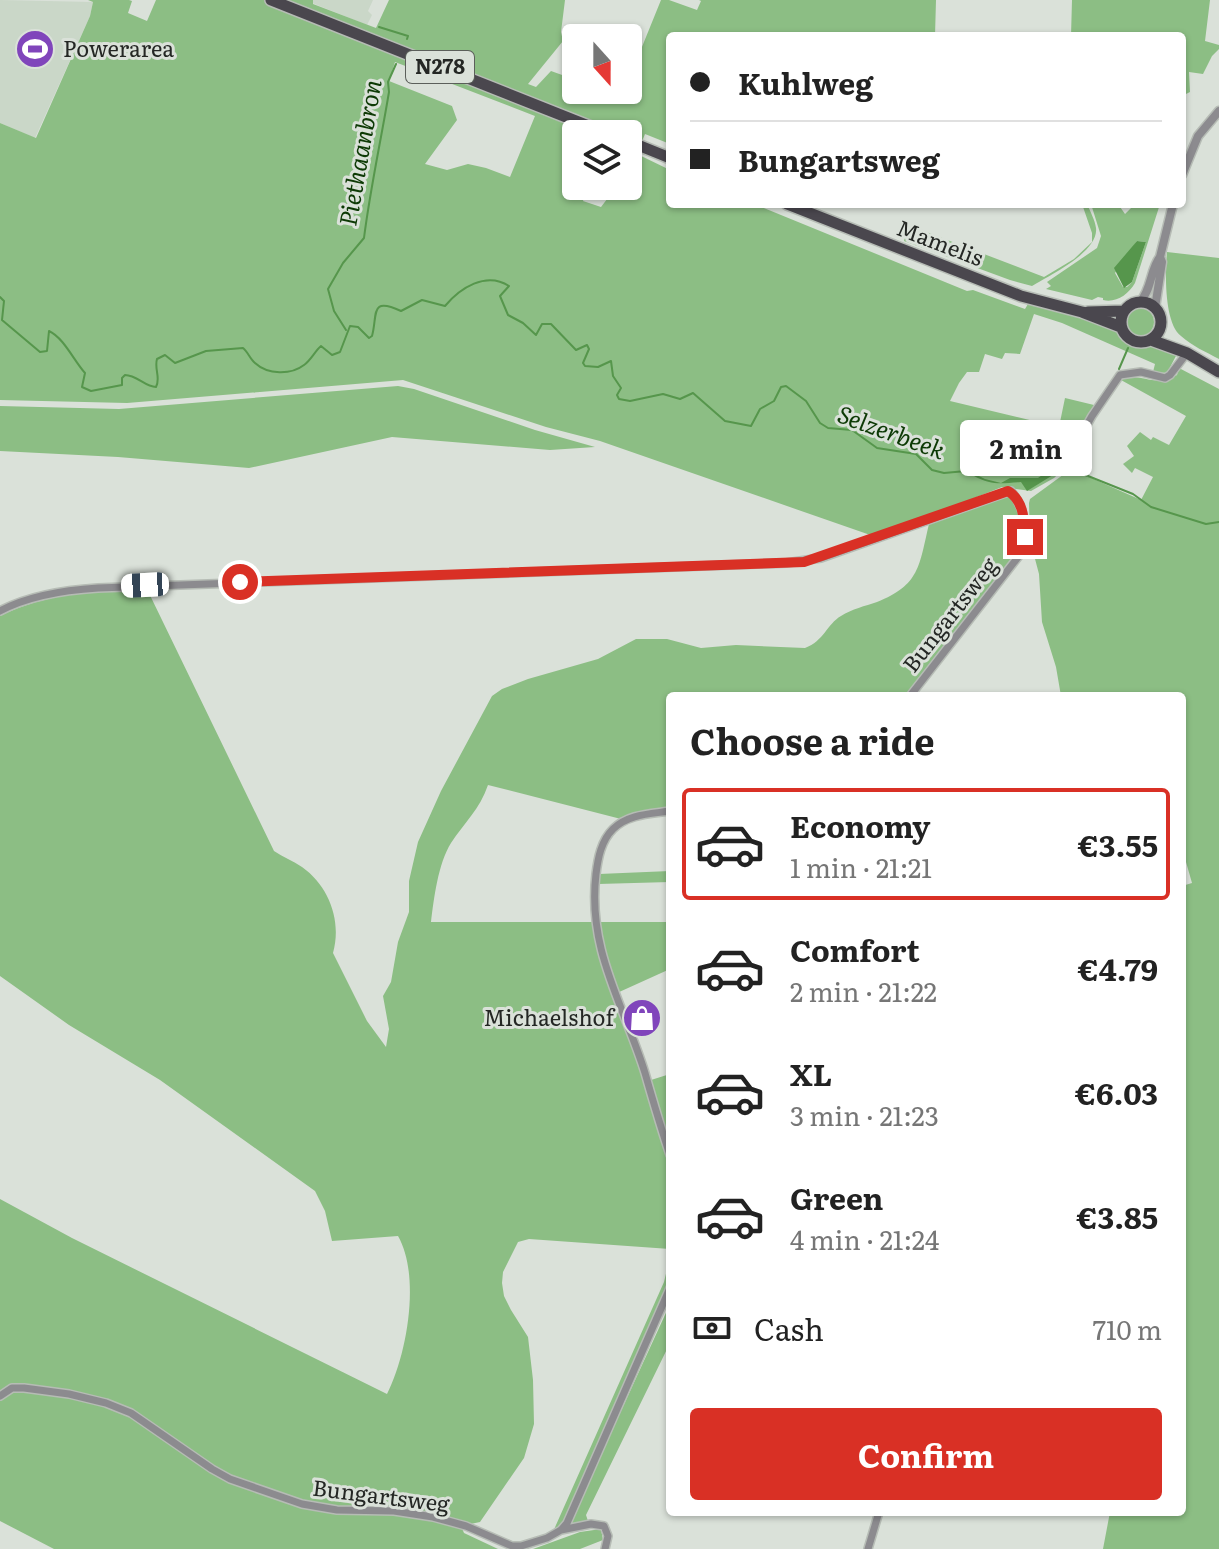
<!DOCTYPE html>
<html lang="en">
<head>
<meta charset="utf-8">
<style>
  body { margin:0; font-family:Literata,serif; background:#f2f2f2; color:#222; height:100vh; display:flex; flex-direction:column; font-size:30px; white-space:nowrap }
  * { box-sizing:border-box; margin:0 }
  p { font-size:26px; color:#767676 }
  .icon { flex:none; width:44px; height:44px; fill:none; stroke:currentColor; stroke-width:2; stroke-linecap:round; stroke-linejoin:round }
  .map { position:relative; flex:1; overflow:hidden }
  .panel { position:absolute; left:666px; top:692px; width:520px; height:824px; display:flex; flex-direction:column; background:#fff; border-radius:8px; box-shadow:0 2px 6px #0004 }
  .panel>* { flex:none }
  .hud { position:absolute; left:666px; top:32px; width:520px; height:176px; border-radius:8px; box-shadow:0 2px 6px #0004; display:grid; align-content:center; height:176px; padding:0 24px; background:#fff }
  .needle { width:52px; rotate:159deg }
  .fabs { position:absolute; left:562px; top:24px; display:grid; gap:16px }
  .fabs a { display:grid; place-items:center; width:80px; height:80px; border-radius:8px; background:#fff; box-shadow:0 2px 6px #0004; font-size:40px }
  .end { position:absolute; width:36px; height:36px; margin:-18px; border:10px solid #d93025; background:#fff; box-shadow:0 0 0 4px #fff }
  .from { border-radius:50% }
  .bubble { position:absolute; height:56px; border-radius:8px; background:#fff; box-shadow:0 2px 6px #0004; font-size:26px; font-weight:700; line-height:56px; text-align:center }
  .car { position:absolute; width:24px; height:48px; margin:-24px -12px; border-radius:10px; box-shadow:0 0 6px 2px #0007; background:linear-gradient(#fff 24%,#345 0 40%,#fff 0 76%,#345 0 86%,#fff 0) }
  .hud b { display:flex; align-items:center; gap:28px; height:76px; font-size:30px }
  .hud b+b { border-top:2px solid #e0e0e0 }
  .hud i { width:20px; height:20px; background:#222 }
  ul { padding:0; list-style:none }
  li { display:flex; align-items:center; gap:24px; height:112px; margin:0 16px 12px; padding:0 8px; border:4px solid transparent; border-radius:8px }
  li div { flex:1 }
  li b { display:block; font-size:30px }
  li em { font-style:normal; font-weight:700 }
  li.active { border-color:#d93025 }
  li>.icon { width:72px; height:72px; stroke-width:1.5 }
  h2 { padding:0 24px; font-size:36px; line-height:96px }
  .pay { display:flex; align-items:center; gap:20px; height:88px; padding:0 24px; font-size:30px }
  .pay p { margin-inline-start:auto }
  .cta { display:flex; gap:16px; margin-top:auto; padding:16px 24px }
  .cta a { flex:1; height:92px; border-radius:8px; background:#d93025; color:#fff; font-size:32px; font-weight:700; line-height:92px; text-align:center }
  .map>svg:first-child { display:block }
  .built { fill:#cad7c8 }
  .green { fill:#8cbe84; fill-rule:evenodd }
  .water { fill:#56964c }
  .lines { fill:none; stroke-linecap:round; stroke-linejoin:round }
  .stream { stroke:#56964c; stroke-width:2 }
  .minor-casing { stroke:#b6bcb5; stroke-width:10 }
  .tertiary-casing { stroke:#b6bcb5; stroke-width:11 }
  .primary-casing { stroke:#b6bcb5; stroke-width:14 }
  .minor { stroke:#8c8b8f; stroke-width:7 }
  .tertiary { stroke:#8c8b8f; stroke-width:8 }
  .primary { stroke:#4a474e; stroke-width:11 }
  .route { stroke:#d93025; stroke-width:10 }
  .labels { text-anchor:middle; stroke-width:6; stroke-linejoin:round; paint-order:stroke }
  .shield { fill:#dae1d9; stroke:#5b5f5a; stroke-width:2 }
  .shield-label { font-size:20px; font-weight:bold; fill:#242724 }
  .poi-label { font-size:22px; fill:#242724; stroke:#dae1d9; text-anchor:start }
  .street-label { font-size:22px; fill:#242724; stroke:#dae1d9 }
  .water-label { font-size:24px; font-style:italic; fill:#0d3a05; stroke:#dae1d9 }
</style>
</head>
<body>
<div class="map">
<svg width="1219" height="1549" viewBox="0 0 1219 1549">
  <rect width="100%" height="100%" fill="#dae1d9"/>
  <path class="built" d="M0,0l93,2 -3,14 -55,122 -35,-15z
    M313,0h60l-5,11 4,4 -5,10 -55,-22z"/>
  <path class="green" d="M88,0h41l3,1 -4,12 19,8 9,-21h157v4l63,24 13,-28h176l-4,32 2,9 -35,43 8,3 15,-16 25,9v10h27l9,3 2,-3h14v-16h3l30,-74h8l28,10 4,-9 -2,-1h237l-1,36h-265v108l-25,-10 -8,20 33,16v34h84l213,87 6,-1 52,19 3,-5 83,22 17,16 8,3h22l19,9 -10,19 -14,-1 2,-8 -93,-41 -28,-9 -14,40 -15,-1 -3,6 -17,-5 -6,18h-12l-8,11 -9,18 109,26 6,-29 29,7 -31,57 4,4 -13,12 -23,13 -29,-4 -126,50 -276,-96 -54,-14 -143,-47 -276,23 -127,-3v-277l36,15 54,-122 3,-14zM395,62l140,54 -25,61 -24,-9 -18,-4 -21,6 -22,-6 32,-44 -5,-14 -63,-25zM576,134h52v17l9,3 -9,18v14h-11l-16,21 -18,-6 5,-15h-12z
    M1072,0h138l-5,41 14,4v4l-7,7 -9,18 -14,-2 1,20 -8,4v-60h-111z
    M1082,204h5c3,7 8,16 9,24 3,24 -46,47 -64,58l-22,-6 -106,-39 1,-4 7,2 4,-11 128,49 30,-18 18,-17v-9z
    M1091,204h27l7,10 10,-10h25l-25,79c-7,12 -19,20 -32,17v-2l-5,-1 -6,3 -46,-11 5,-3 -4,-4 50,-34 4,-12zM1137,241l9,1 -14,40 -5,5h-4l-8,-14z
    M1167,252l52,6v101c-13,-7 -27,-13 -38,-23 -17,-13 -16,-64 -14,-84z
    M1126 322a14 14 0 1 1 28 0a14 14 0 1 1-28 0Z
    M1179,368l40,21v1160h-116l7,-37h72v-626l10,-3 -10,-35v-152h-121l-5,-29 -14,-45 -3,-48 -9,-34 -1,-37 1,-4 41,-30 70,31 12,-23 -18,-9 -3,5 -9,-9 11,-8 -7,-10 13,-14 11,8 2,-3 16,8 17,-29 -65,-36c21,-9 31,9 56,-5z
    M398,386l16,3 121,41 60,17 -45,3 -158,-13 -143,31 -131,-11 -118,-6v-45l119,3z
    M1008,495c13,14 17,36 12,54l-108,147h-242v113l-49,10 -133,-34c-8,24 -24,38 -37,58 -13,21 -17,55 -20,79h239v47l-53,24 53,174v82l-141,-10 -11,3 -15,30 -1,11 2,13 7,14 17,27 5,43 1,44 -10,34 -44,64 -19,4 3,7 34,16h-444l-54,-28v-322l72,39 315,156c20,-39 34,-118 11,-158l-66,5 -7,-30 -10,-20 -155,-111 -91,-55 -69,-49v-360c46,-23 96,-25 146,-29l128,264c9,6 19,10 28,16 27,19 40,54 31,86l34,68 19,26 3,-18 -6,-33 8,-14 7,-40 11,-30v-31l9,-39 23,-51 51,-95 10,-7 26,-10 70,-20 38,-20h31l34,9 35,-3 69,3c19,-7 22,-24 36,-32 11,-7 24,-10 36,-14 43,-17 42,-36 52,-78l4,-4z
    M670,871v11l-72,2 1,-10z
    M670,1074v69l-19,-63z
    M670,1257v26l-6,17 -102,231 -10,3 112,-252z
    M670,1304v39l-84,172 2,6 -17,7 -1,-6z
    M601,1529l2,11 -23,9h-47l47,-17z"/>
  <path class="water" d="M1137,241l9,1 -14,40 -8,6 -10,-20z
    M1063,460l25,15 -1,2 -21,-10 -39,24 -6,-9c-18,1 -29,4 -47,-6l1,-2 10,5 16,4 9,-5h28z"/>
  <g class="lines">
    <path class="stream" d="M379,27l29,9 -1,3
      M0,297l4,4 -2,19 38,32 7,-1 2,-20c15,7 25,30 36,42l-3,14 9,4 31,-6v-7l3,-3c12,0 20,12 31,12 5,-9 -2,-18 1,-28l8,-4 10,8 31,-12 37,-3c5,4 7,11 12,15 13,12 36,12 49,2 7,-5 11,-14 17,-19l11,9 8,-3 10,-26 8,1 11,11 3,-2c6,-21 -3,-40 29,-25l21,-11 23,6c15,-18 41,-35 64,-20l-9,10 8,19 15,8 13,12 6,-11h9l25,26 11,-5 2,4 -6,14 2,3 13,1 13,-6 2,15 8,12 -4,7 2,4 11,2 33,-7 17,5 13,-6 32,28 26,5 9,-17 14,-8 7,-14 5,-1 20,15 14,22 8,5 24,2 25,18 39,6 16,16 12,3 22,-2 8,4
      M346,330l-12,-19 -6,-22 15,-26 21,-25c6,-48 17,-98 25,-146l-1,-10 8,-18
      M1119,369l9,-21
      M1088,476l45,18 18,13 55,17 13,-2"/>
    <g class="minor-casing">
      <path id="minor" d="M1070,455l22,-39 28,-41 21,-3 24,6 5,-3 17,-22
        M0,611c30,-16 65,-21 98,-23l688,-25 35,-5 190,-67c13,17 19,40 11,61l-112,144
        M670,811c-20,3 -42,3 -57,18 -12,12 -15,29 -17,45 -9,76 28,131 49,199 8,28 16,55 25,82
        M0,1396l12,-8h12l45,6 37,9 25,10 81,56 18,10 72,25 35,6 57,1 39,6 33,9 46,20h9l26,-8 14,-8 6,-7 103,-235
        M561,1530l30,-6 13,2 4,10 -3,13
        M868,1549l11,-37"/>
    </g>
    <g class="tertiary-casing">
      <path id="tertiary" d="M1182,175l16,-39 21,-25
        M1140,302c12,-13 10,-32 20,-45l13,-53
        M1155,308l7,-46 -2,-5"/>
    </g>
    <g class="primary-casing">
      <path id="primary" d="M271,0l338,134
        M628,141l42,17
        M787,204l234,92 61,16 39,15
        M1121 322a20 20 0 1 1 40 0a20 20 0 1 1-40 0Z
        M1088,312l36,-1
        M1151,340l36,13 32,19"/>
    </g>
    <use href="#minor" class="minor"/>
    <use href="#tertiary" class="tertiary"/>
    <use href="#primary" class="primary"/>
  </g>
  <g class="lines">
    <path class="route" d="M240,582l564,-20 204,-71c16,10 16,28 17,46"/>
  </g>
  <defs>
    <g id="stadium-disc" transform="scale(2)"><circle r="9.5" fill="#8045bb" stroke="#dae1d9"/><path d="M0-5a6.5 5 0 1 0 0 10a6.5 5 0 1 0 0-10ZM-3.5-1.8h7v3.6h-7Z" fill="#fff"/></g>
    <g id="shop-disc" transform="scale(2)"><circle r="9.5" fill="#8045bb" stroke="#dae1d9"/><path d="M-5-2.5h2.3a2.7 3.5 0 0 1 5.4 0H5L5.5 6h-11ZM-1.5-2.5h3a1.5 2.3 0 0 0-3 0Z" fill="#fff"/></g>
  </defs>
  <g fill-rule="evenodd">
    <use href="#stadium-disc" x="35" y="49"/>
    <use href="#shop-disc" x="642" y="1018"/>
  </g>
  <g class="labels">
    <rect class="shield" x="406" y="51" width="68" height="32" rx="6"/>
    <g class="shield-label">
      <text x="440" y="74">N278</text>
    </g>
    <g class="poi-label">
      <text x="63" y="57">Powerarea</text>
      <text x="614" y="1026" text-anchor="end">Michaelshof</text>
    </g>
    <g class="street-label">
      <text transform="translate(940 243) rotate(21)" y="8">Mamelis</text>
      <text transform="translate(950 615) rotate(-52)" y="8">Bungartsweg</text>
      <text transform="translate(381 1496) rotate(7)" y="8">Bungartsweg</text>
    </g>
    <g class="water-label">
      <text transform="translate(361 153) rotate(-80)" y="8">Piethaanbron</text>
      <text transform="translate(891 433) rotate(20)" y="8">Selzerbeek</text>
    </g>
  </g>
</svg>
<div class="fabs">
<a><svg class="needle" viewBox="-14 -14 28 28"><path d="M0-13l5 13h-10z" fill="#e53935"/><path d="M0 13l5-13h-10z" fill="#767676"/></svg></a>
<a><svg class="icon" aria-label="layers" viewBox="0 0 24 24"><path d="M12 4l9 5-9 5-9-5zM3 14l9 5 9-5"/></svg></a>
</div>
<i class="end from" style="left:240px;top:582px"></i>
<i class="end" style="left:1025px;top:537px"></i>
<div class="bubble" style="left:960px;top:420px;width:132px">2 min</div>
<i class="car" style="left:145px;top:585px;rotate:267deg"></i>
<div class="hud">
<b><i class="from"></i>Kuhlweg</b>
<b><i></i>Bungartsweg</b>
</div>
<section class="panel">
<h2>Choose a ride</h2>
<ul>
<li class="active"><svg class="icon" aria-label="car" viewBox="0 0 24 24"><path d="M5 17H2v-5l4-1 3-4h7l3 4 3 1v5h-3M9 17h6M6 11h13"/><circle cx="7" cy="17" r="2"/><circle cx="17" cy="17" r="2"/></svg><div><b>Economy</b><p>1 min · 21:21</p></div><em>€3.55</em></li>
<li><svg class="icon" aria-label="car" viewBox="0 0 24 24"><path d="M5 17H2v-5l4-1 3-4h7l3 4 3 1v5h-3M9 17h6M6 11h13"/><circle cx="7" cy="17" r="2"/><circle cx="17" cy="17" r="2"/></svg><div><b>Comfort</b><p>2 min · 21:22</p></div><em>€4.79</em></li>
<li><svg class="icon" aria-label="car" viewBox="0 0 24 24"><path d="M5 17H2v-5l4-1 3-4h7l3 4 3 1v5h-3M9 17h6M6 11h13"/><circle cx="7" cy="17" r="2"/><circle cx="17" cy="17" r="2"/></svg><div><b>XL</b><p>3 min · 21:23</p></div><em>€6.03</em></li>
<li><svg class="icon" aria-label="car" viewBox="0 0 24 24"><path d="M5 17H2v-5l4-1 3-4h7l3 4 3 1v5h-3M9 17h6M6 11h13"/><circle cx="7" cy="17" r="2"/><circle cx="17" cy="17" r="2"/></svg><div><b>Green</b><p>4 min · 21:24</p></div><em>€3.85</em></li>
</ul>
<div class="pay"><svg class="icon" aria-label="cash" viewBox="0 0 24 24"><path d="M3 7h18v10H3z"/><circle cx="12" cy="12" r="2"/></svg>Cash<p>710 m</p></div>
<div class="cta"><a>Confirm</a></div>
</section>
</div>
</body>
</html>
